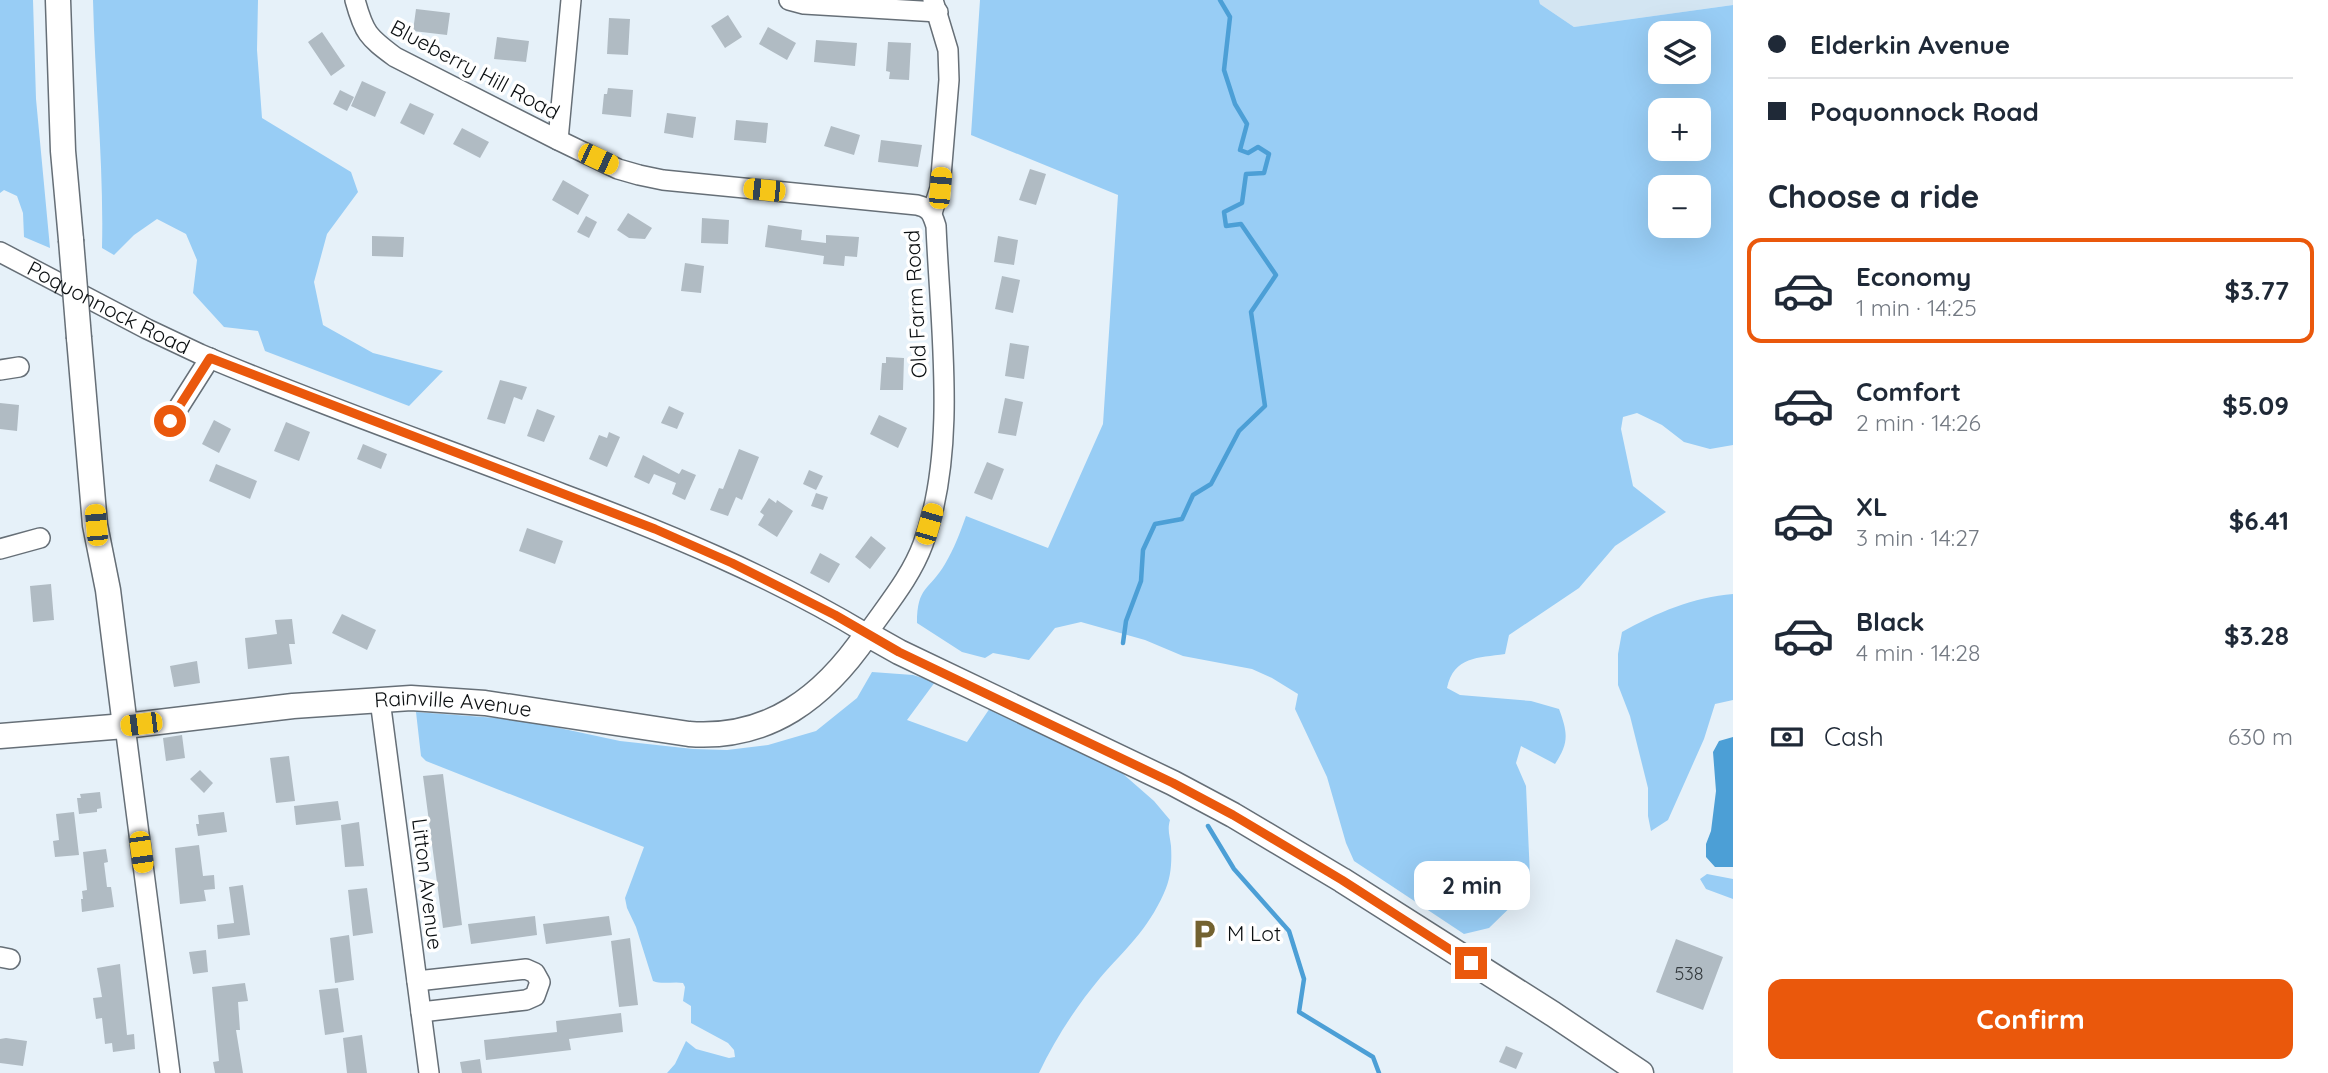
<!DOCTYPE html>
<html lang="en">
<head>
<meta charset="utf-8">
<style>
  body { margin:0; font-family:Quicksand,sans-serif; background:#f2f2f3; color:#1f2937; height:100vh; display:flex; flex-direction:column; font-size:26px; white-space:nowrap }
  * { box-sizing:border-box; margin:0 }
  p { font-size:23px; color:#747a83 }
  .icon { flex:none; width:38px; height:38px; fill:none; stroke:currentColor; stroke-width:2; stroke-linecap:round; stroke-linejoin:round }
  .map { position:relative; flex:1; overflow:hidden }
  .panel { display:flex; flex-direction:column; background:#fff; width:595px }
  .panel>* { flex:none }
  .hud { display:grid; align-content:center; height:154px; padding:0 35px; background:#fff }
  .fabs { position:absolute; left:1648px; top:21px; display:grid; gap:14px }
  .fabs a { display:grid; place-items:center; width:63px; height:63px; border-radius:14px; background:#fff; box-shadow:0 7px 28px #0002; font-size:35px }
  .end { position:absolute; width:32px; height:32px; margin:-16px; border:9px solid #ea580c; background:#fff; box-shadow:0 0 0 4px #fff }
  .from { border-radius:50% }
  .bubble { position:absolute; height:49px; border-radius:14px; background:#fff; box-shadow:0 7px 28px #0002; font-size:23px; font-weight:700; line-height:49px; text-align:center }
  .car { position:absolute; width:21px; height:42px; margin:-21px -10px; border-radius:9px; box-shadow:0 0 5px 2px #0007; background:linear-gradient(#f5c518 24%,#345 0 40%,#f5c518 0 76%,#345 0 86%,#f5c518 0) }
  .hud b { display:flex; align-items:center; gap:24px; height:66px; font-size:26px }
  .hud b+b { border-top:2px solid #e0e1e3 }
  .hud i { width:18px; height:18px; background:#1f2937 }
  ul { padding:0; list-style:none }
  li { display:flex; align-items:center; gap:21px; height:105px; margin:0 14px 10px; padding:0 21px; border:4px solid transparent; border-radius:14px }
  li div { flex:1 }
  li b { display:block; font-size:26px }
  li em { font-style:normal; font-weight:700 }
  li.active { border-color:#ea580c }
  li>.icon { width:63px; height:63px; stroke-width:1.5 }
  h2 { padding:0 35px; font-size:32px; line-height:84px }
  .pay { display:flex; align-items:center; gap:18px; height:77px; padding:0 35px; font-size:26px }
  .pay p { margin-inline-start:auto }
  .cta { display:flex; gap:14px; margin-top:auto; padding:14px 35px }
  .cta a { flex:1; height:80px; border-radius:14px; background:#ea580c; color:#fff; font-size:28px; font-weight:700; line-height:80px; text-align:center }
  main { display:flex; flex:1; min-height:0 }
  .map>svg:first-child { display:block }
  .built { fill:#d3e5f2 }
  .green { fill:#98cdf5; fill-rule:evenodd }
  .water { fill:#4c9fd6 }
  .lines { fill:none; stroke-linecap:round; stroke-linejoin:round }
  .stream { stroke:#4c9fd6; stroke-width:4.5 }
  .building { fill:#b0bbc3 }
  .minor-casing { stroke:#666f77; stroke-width:22 }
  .major-casing { stroke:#666f77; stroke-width:27 }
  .minor { stroke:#fff; stroke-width:19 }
  .major { stroke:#fff; stroke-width:24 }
  .major-bridge-casing { stroke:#666f77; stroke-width:27; stroke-linecap:butt }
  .major-bridge { stroke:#fff; stroke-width:24 }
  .route { stroke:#ea580c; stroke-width:9 }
  .labels { text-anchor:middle; stroke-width:7; stroke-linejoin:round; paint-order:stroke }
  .number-label { font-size:18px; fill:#343a3e }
  .street-label { font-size:21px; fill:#0b0f11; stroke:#fff }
  .poi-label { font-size:21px; fill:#0b0f11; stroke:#fff; text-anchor:start }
</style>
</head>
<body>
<main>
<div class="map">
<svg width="1733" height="1073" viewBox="0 0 1733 1073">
  <rect width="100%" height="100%" fill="#e6f1f9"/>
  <path class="built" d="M1539,0h194v5l-159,22 -34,-23z"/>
  <path class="green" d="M0,0h33l3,99 14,149 -26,-11 -1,-24 -6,-17 -13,-6 -4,3z
    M93,0h165l-1,50 5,68 89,54 7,20 -31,42 -13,48 9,43 50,28 70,18 -34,35 -144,-55 -7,-20 -34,-4 -31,-34 4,-33 -11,-26 -29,-15 -23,16 -20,20 -12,-7c2,-83 -7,-165 -9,-248z
    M980,0h559l1,4 34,23 159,-22v440l-23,4 -26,-7 -22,-17 -25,-12 -14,4 -2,12 12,57 33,26 -51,34 -36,42 -70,47 -4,19c-27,4 -51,2 -58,34l13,7 71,6 28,8c9,24 10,34 -4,55l-34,-18 -5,17 10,23 4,91 -4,15 -37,36 -25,6 -110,-73 -8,-18 -19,-66 -32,-68 3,-15 -26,-16 -20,-9 -69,-13 -38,-16 -64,-18 -26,6 -26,32 -36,-7 -8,5 -23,-6 -45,-29c0,-37 12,-32 28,-59 9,-15 15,-31 21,-48l82,32 55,-124 15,-229 -147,-60zM1661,33h38v39h-38zM1661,110h38v39h-38zM1661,187h38v39h-38z
    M1733,594v106l-18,4 -11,35 -36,81 -17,11 -3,-15v-28l-18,-72 -12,-31v-31l4,-22c34,-19 72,-35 111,-38z
    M872,672l41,3 22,7 -28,38 60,22 23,-34 132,65 32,28 16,19c-3,10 0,16 1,26 1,17 0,32 -7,47 -17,38 -38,55 -64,85 -24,29 -45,61 -61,95h-372l8,-9 11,-23 10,8 33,9 6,-1 -1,-7 -6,-7 -37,-20v-17l-8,-5 2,-14 -2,-4c-10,-2 -20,2 -30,-2l-17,-54 -9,-19 -2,-10 19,-51 -218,-86 -5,-5 -5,-44 106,8 98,21 73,8 34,1 41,-5 48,-14 41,-33z
    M1707,874l26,5v20l-27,-10 -6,-10z"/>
  <path class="water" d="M1733,737v130h-18l-9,-10v-13l5,-13 5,-40 -3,-39 6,-11z"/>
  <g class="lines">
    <path class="stream" d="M1123,643l3,-22 15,-40 2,-31 12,-26 27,-5 11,-24 18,-11 28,-53 26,-25 -14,-94 25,-37 -35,-51 -15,2 -2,-14 18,-9 4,-29 18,-1 5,-19 -11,-7 -10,6 -8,-3 7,-26 -12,-20 -11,-34 6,-53 -10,-17
      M1208,826l26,43 55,62 15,48 -5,33 74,45 6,16"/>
  </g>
  <path class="building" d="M416,9l34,4 -3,22 -34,-4z
    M728,15l14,22 -17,11 -14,-22z
    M609,18l21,1 -2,36 -21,-1z
    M768,27l28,16 -9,17 -28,-16z
    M322,32l23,34 -14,10 -23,-34z
    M497,37l32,4 -3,21 -32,-3z
    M816,40l41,3 -2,23 -41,-4z
    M888,42l23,1 -2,37 -20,-1 1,-7 -4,-1z
    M362,81l24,11 -11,25 -24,-11z
    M608,88l25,2 -2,27 -29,-3 2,-20h3z
    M340,90l14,7 -7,14 -14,-7z
    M410,103l24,11 -10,21 -24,-12z
    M667,113l29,4 -3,21 -29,-5z
    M736,120l32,3 -2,20 -32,-3z
    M831,126l29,9 -6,20 -30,-9z
    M462,128l27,14 -9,16 -27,-14z
    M881,140l41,5 -4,22 -40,-5z
    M1030,169l16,5 -10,31 -17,-5z
    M563,180l26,15 -11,20 -26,-15z
    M628,213l24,15 -7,11 -16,-1 -12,-8z
    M586,216l11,6 -8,16 -12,-6z
    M702,218l27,2 -1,24 -27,-1z
    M768,225l34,5 -1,10 25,3v-8l33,2 -2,20 -12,-1 -1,10 -21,-2 1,-8 -59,-9z
    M372,236l32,1 -1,20 -31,-1z
    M998,236l20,4 -4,25 -20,-3z
    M685,263l19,3 -3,27 -20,-2z
    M1002,276l18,4 -7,33 -18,-4z
    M1010,343l19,3 -5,33 -19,-3z
    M886,357l18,1 -1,32h-23l2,-27h4z
    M500,380l27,7 -5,13 -8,-3 -9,27 -18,-5z
    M1005,398l18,4 -7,34 -18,-3z
    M0,403l19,2 -2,26 -17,-2z
    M669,406l15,7 -7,16 -16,-6z
    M537,409l18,7 -11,26 -17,-6z
    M879,415l28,13 -9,20 -28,-14z
    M214,420l17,9 -12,24 -17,-9z
    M286,422l24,10 -11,29 -25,-10z
    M609,432l11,5 -13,30 -18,-8 10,-24 8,3z
    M363,444l24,10 -6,15 -24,-10z
    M739,449l20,8 -17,43 -6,-3 -8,19 -18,-6 9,-22 4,1z
    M643,455l36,19 3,-5 14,6 -11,25 -13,-6 4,-11 -22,-9 -5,10 -15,-7z
    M987,462l17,7 -12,31 -18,-7z
    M216,464l41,17 -7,18 -41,-18z
    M809,470l14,6 -7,14 -13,-6z
    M816,493l12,4 -5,13 -12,-4z
    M769,498l7,5 1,-3 16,11 -16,26 -19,-12 6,-10 -4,-3z
    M527,528l36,13 -8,23 -36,-13z
    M871,536l15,12 -16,21 -15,-12z
    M820,553l20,11 -11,19 -19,-10z
    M51,584l3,36 -21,2 -3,-36z
    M342,614l34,16 -9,20 -35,-17z
    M292,619l3,25h-6l3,20 -44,5 -3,-31 32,-4 -2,-14z
    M197,661l3,22 -26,4 -4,-21z
    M182,735l3,23 -19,3 -3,-23z
    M289,756l6,45 -19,2 -6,-45z
    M200,770l13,13 -9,10 -14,-14z
    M443,774l19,151 -19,3 -20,-152z
    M100,792l2,16 -5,1v3l-18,2 -2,-16h4l-1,-4z
    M338,801l3,19 -45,5 -2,-19z
    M74,812l5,43 -24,2 -2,-16 6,-1 -3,-26z
    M224,812l3,20 -29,4 -2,-12h3l-1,-9z
    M359,822l5,44 -19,1 -4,-42z
    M199,845l4,31 11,-1 1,14 -11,1 2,11 -26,3 -5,-56z
    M106,849l2,13 -4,1 3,24h4l3,20 -32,5 -1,-13h2l-1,-8 5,-1 -4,-38z
    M243,885l7,50 -32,4 -1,-14 17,-2 -5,-36z
    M367,888l6,45 -20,3 -5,-46z
    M535,916l2,19 -66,9 -3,-20z
    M609,916l3,19 -66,9 -3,-20z
    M349,935l5,45 -19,3 -5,-45z
    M630,938l8,67 -19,2 -8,-66z
    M1676,939l47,18 -20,53 -47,-18z
    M206,950l2,22 -15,2 -4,-22z
    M120,964l7,71 7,-1 1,15 -22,3 -1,-9 -7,1 -3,-26 -6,1 -3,-21 9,-1 -5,-29z
    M245,983l3,18 -10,1 2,28h-4l7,43h-28l-2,-11 6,-1 -7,-74z
    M338,988l6,44 -19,3 -6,-45z
    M621,1013l2,19 -54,7 2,11 -85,10 -2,-20 73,-8 -1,-11z
    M362,1035l5,38h-20l-4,-35z
    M6,1038l21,3 -4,25 -23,-3v-24z
    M1506,1046l17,7 -7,16 -17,-7z
    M480,1059l2,14h-20l-2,-11z"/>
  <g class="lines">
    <g class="minor-casing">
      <g id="minor">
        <path d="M789,0l15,4 134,8"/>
        <path d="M558,140l13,-140"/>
        <path d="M932,213l8,-25 9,-108 -1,-30 -15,-50"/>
        <path id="s1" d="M0,252l147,77 53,25c119,51 242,93 363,140 104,39 208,82 304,140 20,-29 44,-57 56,-90 35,-95 17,-219 13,-318 -4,-13 -6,-18 -19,-21l-254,-25 -24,-5 -21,-6 -60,-29 -163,-83c-27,-20 -31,-24 -40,-57"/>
        <path d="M0,370l19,-3"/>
        <path d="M170,421l40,-63"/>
        <path d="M0,549l40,-11"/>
        <path d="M380,700l49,373"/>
        <path d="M125,726l45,347"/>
        <path d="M0,957l10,2"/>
        <path d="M417,981l109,-12 9,4 5,9 -5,14 -9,4 -105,12"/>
      </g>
    </g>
    <g class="major-casing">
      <g id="major">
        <path d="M58,0l5,151 8,89"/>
        <path d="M79,338l16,187 13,65 17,136"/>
        <path id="s2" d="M0,736l125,-10 168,-20 118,-8 74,5 204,31c80,6 135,-37 178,-100l32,18 274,131 60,32 109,65 211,134 88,59"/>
      </g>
    </g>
    <use href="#minor" class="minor"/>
    <use href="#major" class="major"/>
    <g class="major-bridge-casing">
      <path id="major-bridge" d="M71,240l8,98"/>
    </g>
    <use href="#major-bridge" class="major-bridge"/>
  </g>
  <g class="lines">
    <path class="route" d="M170,421l40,-63 445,171 77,34 103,52 64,37 274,131 60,32 109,65 129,83"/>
  </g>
  <defs>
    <g id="parking-bare" transform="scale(2.415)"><path d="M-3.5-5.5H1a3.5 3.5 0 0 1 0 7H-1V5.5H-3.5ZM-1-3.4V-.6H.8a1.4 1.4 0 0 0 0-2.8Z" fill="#736230" stroke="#fff" stroke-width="2.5" paint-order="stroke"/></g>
  </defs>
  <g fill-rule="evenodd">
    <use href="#parking-bare" x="1204" y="934"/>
  </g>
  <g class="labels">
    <g class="number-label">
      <text x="1689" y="980">538</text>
    </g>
    <g class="street-label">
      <text transform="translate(475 70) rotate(28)" y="7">Blueberry Hill Road</text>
      <text transform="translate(916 304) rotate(-93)" y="7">Old Farm Road</text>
      <text dy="7" stroke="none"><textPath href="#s1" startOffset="122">Poquonnock Road</textPath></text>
      <text dy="7" stroke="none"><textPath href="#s2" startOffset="455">Rainville Avenue</textPath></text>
      <text transform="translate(427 884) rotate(83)" y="7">Litton Avenue</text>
    </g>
    <g class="poi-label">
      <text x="1227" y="941">M Lot</text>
    </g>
  </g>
</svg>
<div class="fabs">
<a><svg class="icon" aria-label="layers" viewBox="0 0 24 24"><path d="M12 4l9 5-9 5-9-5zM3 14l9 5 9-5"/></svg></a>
<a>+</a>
<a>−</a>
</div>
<i class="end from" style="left:170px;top:421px"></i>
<i class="end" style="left:1471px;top:963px"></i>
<div class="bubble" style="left:1414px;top:861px;width:116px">2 min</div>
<i class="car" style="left:598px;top:159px;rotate:115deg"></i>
<i class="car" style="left:940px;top:188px;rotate:5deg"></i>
<i class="car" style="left:764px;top:190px;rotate:276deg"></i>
<i class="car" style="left:929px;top:524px;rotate:16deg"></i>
<i class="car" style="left:96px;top:525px;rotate:355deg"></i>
<i class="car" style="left:141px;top:724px;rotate:263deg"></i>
<i class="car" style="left:141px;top:852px;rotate:172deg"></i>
</div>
<section class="panel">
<div class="hud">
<b><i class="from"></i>Elderkin Avenue</b>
<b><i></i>Poquonnock Road</b>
</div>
<h2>Choose a ride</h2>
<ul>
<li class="active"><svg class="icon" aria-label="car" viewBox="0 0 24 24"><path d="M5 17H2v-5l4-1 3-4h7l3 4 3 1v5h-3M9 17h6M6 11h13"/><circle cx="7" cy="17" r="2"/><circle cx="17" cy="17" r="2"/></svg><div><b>Economy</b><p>1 min · 14:25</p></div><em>$3.77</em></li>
<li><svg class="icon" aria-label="car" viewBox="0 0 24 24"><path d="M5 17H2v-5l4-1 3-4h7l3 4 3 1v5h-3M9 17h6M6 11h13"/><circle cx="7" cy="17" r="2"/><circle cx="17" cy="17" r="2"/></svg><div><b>Comfort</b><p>2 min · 14:26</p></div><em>$5.09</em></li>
<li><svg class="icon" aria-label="car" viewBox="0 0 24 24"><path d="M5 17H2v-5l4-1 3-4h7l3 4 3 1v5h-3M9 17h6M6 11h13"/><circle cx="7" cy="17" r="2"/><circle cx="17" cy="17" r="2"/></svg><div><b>XL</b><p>3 min · 14:27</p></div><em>$6.41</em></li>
<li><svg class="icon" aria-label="car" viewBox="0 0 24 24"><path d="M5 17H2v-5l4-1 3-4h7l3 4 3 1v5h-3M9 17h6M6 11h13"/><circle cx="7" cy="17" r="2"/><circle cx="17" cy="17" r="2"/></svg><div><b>Black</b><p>4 min · 14:28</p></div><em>$3.28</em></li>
</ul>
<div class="pay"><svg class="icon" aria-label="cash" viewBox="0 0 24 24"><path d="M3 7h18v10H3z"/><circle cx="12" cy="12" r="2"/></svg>Cash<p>630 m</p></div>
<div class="cta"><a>Confirm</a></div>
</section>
</main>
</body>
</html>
